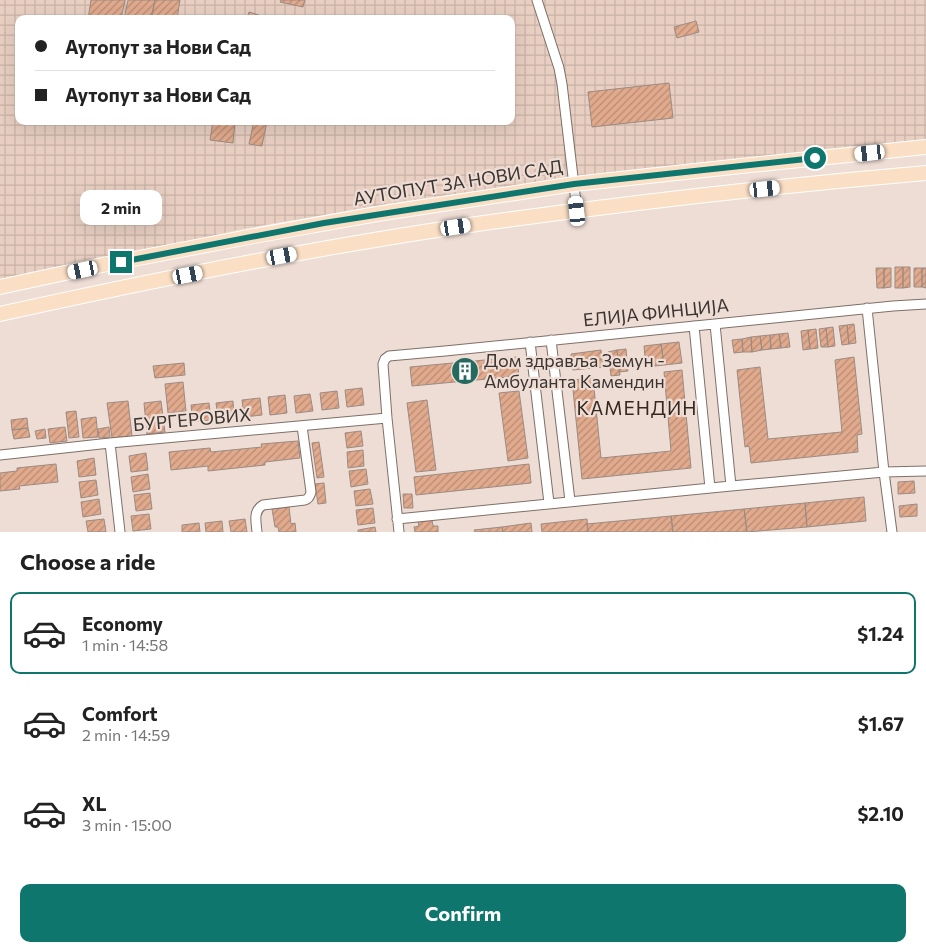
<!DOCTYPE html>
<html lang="en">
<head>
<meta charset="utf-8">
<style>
  body { margin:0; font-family:Commissioner,sans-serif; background:#f2f2f2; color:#222; height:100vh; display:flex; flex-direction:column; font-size:19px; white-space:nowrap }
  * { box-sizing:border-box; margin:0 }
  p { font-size:16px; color:#767676 }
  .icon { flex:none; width:28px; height:28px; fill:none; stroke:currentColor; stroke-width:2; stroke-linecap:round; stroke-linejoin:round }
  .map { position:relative; height:532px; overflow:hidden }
  .panel { display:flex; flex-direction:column; background:#fff; flex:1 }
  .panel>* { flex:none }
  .top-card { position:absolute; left:15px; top:15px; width:500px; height:110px; border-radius:10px; box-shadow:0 5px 20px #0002; display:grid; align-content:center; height:110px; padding:0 20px; background:#fff }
  .end { position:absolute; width:22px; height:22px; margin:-11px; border:6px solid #0f766e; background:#fff; box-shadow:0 0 0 2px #fff }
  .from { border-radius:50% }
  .bubble { position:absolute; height:35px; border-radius:10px; background:#fff; box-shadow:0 5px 20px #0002; font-size:16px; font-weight:700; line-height:35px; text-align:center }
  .car { position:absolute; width:15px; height:30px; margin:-15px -8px; border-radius:6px; box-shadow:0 0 4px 1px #0007; background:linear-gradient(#fff 24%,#345 0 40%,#fff 0 76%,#345 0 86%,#fff 0) }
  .top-card b { display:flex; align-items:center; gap:18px; height:48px; font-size:19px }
  .top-card b+b { border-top:1px solid #e0e0e0 }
  .top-card i { width:12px; height:12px; background:#222 }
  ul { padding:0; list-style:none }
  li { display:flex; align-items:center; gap:15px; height:82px; margin:0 10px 8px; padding:0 10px; border:2px solid transparent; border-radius:10px }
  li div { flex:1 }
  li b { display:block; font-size:19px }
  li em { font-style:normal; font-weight:700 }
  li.current { border-color:#0f766e }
  li>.icon { width:45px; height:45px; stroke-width:1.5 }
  h2 { padding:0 20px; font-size:22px; line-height:60px }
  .action { display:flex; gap:10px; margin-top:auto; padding:10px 20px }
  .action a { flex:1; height:58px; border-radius:10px; background:#0f766e; color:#fff; font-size:20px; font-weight:700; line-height:58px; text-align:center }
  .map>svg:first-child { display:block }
  .industrial { fill:url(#industrial-grid); fill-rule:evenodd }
  .building { fill:url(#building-hatch); stroke:#9c8b83 }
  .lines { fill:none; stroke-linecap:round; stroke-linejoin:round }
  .minor-casing { stroke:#7f6f68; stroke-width:11 }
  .primary-casing { stroke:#fff; stroke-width:16 }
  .minor { stroke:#fff; stroke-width:9 }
  .primary { stroke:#fbdfc5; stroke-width:14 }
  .route { stroke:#0f766e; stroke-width:6 }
  .labels { text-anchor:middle; stroke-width:4.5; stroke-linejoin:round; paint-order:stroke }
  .street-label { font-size:18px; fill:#3b3431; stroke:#eeddd4 }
  .poi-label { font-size:18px; fill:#3b3431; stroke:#eeddd4; text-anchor:start }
  .neighbourhood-label { font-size:19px; letter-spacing:1px; fill:#342720; stroke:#eeddd4 }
</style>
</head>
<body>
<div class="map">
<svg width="926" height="532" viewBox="0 0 926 532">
  <defs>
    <pattern id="industrial-grid" width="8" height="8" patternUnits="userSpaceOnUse" patternTransform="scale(1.25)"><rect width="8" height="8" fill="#e8cfc2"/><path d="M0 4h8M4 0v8" fill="none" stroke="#c8b2a7"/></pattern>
    <pattern id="building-hatch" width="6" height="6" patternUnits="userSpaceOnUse" patternTransform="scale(1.25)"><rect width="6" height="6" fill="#e1aa8d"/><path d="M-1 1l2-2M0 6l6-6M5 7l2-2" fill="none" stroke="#b88b74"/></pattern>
  </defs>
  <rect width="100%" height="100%" fill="#eeddd4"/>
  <path class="industrial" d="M0,0h926v140l-321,34 -194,26 -164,28 -247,54zM19,19h492v102h-492z"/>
  <path class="building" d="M91,0h34l-4,19h-33z
    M128,0h27l-4,19h-27z
    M155,0h25l-3,19h-26z
    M281,0h24l-2,7 -23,-5z
    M249,12l10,3 -1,4h-11z
    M696,21l3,11 -22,6 -3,-11z
    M669,83l4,35 -81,9 -4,-35z
    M213,121h22l-2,22 -23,-3z
    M254,121h13l-5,25 -13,-2z
    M895,267h8v21h-8z
    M903,267h7v20l-7,1z
    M876,268h8v20h-7z
    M884,268h7v19l-7,1z
    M914,268h8v19h-8z
    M922,268h4v20l-4,-1z
    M854,324l2,19 -7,1 -2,-19z
    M847,325l2,19 -7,1 -3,-19z
    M833,327l2,19 -7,1 -2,-19z
    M826,328l2,19h-7l-2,-18z
    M816,329l2,19 -8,1 -2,-19z
    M808,330l2,19 -7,1 -2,-19z
    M788,333l2,14 -9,1 -2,-14z
    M779,334l2,14 -10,1 -1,-14z
    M770,335l1,14 -9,1 -2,-14z
    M760,336l2,14 -10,2 -1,-15z
    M751,337l1,15h-9l-1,-13z
    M742,339l1,13 -9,1 -2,-13z
    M679,342l3,21 -18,2 -3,-21z
    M661,344l3,21 -18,2 -2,-21z
    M626,349l2,22 -9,1 -2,-22z
    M601,350l2,17 -30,3 -2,-16z
    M617,350l3,25 -9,1 -3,-24z
    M517,357l2,19 -107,10 -2,-19z
    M854,357l8,77 -5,1 1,17 -107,11 -2,-17 -4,1 -8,-77 23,-3 8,72 74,-7 -7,-72z
    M184,363l1,12 -30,3 -2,-12z
    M682,370l9,98 -109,11 -10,-99 21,-2 8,80 70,-7 -7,-79z
    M183,382l3,29 -18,2 -3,-29z
    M362,388l2,17 -17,2 -2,-17z
    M337,391l2,17 -17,2 -2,-17z
    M519,391l9,67 -20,3 -9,-68z
    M310,394l3,17 -17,2 -2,-17z
    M285,395l2,18 -17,2 -2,-18z
    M260,398l2,17 -18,2 -2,-17z
    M427,400l9,70 -20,2 -9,-69z
    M128,401l4,35 -20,2 -5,-35z
    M161,401l4,31 -18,2 -3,-31z
    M233,401l1,16 -16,2 -2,-16z
    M209,403l2,17 -18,2 -2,-17z
    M76,411l3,26 -10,1 -3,-26z
    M96,417l2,20 -15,1 -2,-19z
    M27,418l1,10 -16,2 -1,-10z
    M65,427l2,14 -17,2 -2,-14z
    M109,427l1,10 -11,1 -1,-9z
    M28,428l2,9 -16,2 -2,-9z
    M45,429l1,9 -9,1 -2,-8z
    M361,431l2,15 -16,2 -2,-15z
    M298,441l2,17 -35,4v3l-57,6v-5l-37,4 -2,-18 41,-4 1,4 51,-5 -1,-3z
    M319,442l5,35 -7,1 -5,-35z
    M363,450l1,16 -16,2 -1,-16z
    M146,453l2,17 -17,2 -2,-16z
    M94,458l2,17 -17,2 -2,-16z
    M56,464l2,18 -39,4 1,3 -20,2v-18l17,-2v-3z
    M529,464l2,19 -115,12 -2,-18z
    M366,469l2,15 -17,3 -2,-16z
    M148,474l2,15 -17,3 -2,-15z
    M96,480l2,15 -17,3 -2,-16z
    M914,481l1,12 -17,1v-12z
    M324,483l2,20 -8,1 -3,-20z
    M370,489l3,15 -17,2 -2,-15z
    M150,493l2,16 -16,2 -2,-16z
    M403,494h9l1,14h-9z
    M864,497l2,24 -59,6 -2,-24z
    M99,499l2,15 -18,3 -2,-15z
    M805,503l2,24 -60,5 -3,-23z
    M917,504v12l-17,1 -1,-11z
    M289,507l2,17 4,-1 1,9h-17l-1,-5h-3l-3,-18z
    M373,508l2,15 -17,2 -2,-15z
    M744,509l3,23h-74l-2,-16z
    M149,514l2,15 -18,2 -2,-15z
    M671,516l2,16h-85l-1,-8z
    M104,519l2,13h-18l-2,-11z
    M245,519l2,13h-16l-2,-11z
    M587,519l1,13h-46l-1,-8z
    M432,520l1,6h5v6h-23l-1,-5 5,-1 -1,-4z
    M222,521l1,11h-17l-1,-9z
    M199,523l1,9h-18v-7z
    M531,523l1,9h-29l-1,-5z
    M375,527l1,5h-18v-2z
    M502,527l1,5h-28l-1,-2z"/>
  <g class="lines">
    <g class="minor-casing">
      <path id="minor" d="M537,0l22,68 3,16 15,127
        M867,308l17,164 8,60
        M715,324l16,162
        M694,326l16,162
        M551,340l19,161
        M530,342l19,161
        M110,443l10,89
        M0,455l110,-12 277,-25
        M397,519l334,-33 153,-14 42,-1
        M257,532c-1,-11 -4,-21 6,-27l42,-5c4,-1 5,-4 6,-8l-9,-66
        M399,532l-12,-114 -4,-54 2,-5 4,-3 56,-5 448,-45 33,-2"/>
    </g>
    <g class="primary-casing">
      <path id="primary" d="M0,287l102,-22 152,-29 123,-22 197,-30 167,-18 185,-19
        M0,314c158,-35 317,-67 477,-90 149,-21 299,-38 449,-51"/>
    </g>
    <use href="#minor" class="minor"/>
    <use href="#primary" class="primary"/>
  </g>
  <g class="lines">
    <path class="route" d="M121,262l203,-39 250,-39 241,-26"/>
  </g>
  <defs>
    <g id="building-disc" transform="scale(1.4375)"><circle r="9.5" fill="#256a5e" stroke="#eeddd4"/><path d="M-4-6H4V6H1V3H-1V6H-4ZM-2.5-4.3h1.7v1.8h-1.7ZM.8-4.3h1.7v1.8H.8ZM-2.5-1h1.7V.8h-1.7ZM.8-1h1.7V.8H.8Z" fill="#fff"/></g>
  </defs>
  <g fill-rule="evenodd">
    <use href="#building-disc" x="465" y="371"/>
  </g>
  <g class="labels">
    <g class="street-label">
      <text transform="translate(458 183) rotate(-9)" y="6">АУТОПУТ ЗА НОВИ САД</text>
      <text transform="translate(656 313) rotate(-6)" y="6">ЕЛИЈА ФИНЦИЈА</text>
      <text transform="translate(192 420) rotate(-5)" y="6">БУРГЕРОВИХ</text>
    </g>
    <g class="poi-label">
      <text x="484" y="367">Дом здравља Земун -<tspan x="484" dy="21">Амбуланта Камендин</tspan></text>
    </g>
    <g class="neighbourhood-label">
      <text x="637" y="415">КАМЕНДИН</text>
    </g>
  </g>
</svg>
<i class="end from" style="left:815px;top:158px"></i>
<i class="end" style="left:121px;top:262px"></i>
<div class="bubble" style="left:80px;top:190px;width:82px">2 min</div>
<i class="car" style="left:870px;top:153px;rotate:264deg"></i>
<i class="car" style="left:765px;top:189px;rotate:84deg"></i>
<i class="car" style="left:577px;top:211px;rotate:354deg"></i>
<i class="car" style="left:456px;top:227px;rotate:81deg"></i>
<i class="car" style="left:282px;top:256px;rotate:80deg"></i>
<i class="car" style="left:83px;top:270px;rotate:258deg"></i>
<i class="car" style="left:188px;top:275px;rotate:79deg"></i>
<div class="top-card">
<b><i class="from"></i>Аутопут за Нови Сад</b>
<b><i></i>Аутопут за Нови Сад</b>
</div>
</div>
<section class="panel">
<h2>Choose a ride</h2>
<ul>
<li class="current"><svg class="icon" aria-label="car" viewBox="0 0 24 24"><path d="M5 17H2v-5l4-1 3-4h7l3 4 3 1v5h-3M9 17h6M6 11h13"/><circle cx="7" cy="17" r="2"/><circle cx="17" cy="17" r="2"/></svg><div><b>Economy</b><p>1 min · 14:58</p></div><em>$1.24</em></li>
<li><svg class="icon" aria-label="car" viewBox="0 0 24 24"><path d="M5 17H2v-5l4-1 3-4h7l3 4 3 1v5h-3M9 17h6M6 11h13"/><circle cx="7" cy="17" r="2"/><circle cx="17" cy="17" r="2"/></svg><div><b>Comfort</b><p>2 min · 14:59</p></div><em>$1.67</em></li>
<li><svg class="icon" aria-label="car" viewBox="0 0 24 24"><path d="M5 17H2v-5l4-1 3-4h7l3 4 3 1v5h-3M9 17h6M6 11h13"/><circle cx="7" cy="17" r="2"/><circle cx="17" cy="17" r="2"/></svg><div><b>XL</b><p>3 min · 15:00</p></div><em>$2.10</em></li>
</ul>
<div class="action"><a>Confirm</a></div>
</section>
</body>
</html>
